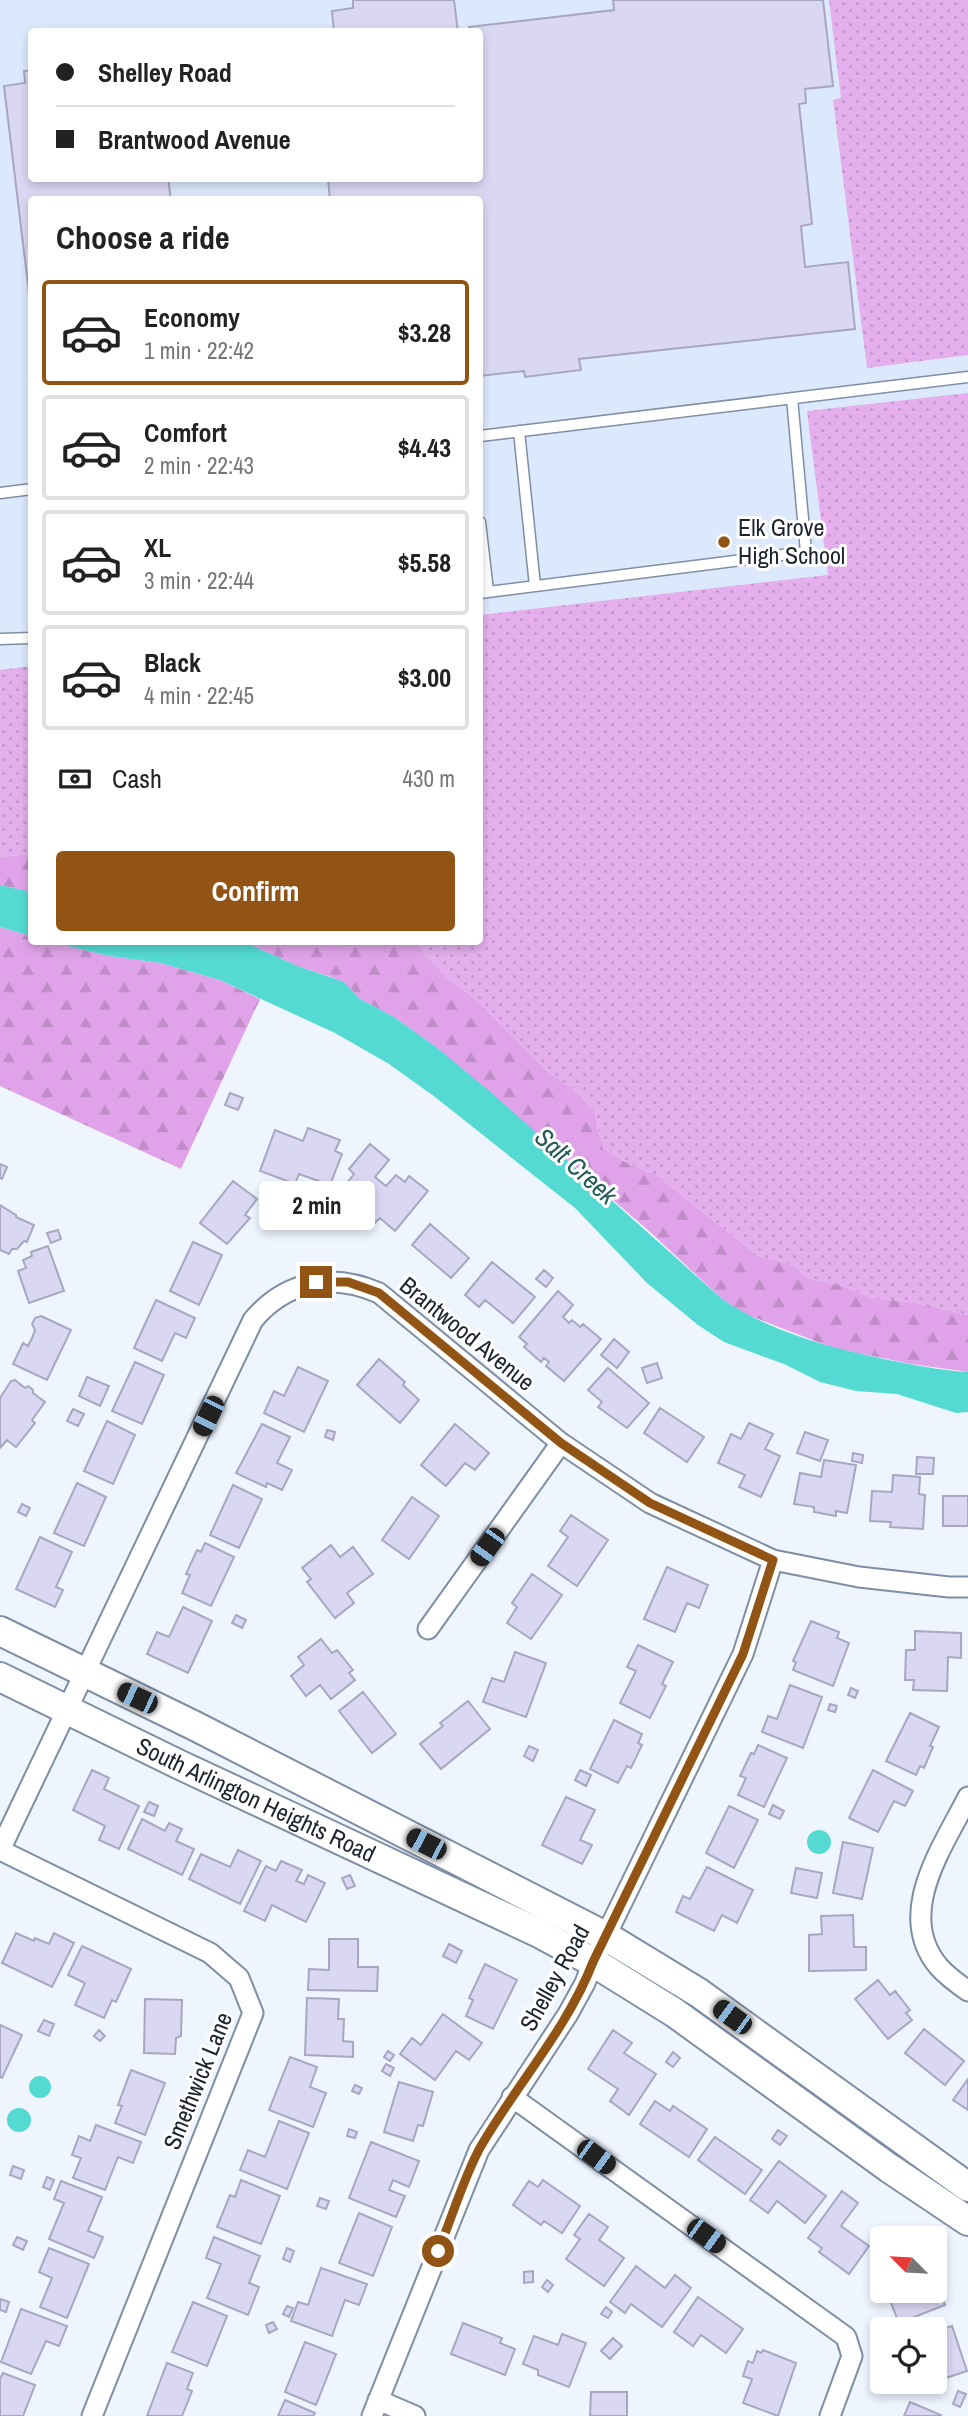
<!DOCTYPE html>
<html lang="en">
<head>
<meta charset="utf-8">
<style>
  body { margin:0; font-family:"Archivo Narrow",sans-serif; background:#f6f6f6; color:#222; height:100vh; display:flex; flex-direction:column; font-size:26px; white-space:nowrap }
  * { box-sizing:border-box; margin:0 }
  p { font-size:23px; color:#767676 }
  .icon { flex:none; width:38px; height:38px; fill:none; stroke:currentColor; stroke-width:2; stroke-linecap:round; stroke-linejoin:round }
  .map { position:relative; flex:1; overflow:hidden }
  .side { position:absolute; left:28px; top:196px; width:455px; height:749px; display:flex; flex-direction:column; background:#fff; border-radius:7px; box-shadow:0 4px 10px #0003 }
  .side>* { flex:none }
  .guide { position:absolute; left:28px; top:28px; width:455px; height:154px; border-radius:7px; box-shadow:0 4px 10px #0003; display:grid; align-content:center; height:154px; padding:0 28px; background:#fff }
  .needle { width:46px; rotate:294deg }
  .controls { position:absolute; left:870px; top:2226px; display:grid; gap:14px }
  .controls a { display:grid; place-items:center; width:77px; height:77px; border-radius:7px; background:#fff; box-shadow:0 4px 10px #0003; font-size:35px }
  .end { position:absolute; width:32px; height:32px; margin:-16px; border:9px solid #915415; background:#fff; box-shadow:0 0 0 4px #fff }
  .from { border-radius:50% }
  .bubble { position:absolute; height:49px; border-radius:7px; background:#fff; box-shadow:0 4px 10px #0003; font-size:23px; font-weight:800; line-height:49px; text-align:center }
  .car { position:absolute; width:21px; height:42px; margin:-21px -10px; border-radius:9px; box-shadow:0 0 5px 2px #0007; background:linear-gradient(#222 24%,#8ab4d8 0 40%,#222 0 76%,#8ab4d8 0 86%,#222 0) }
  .guide b { display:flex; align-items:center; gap:24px; height:66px; font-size:26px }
  .guide b+b { border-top:2px solid #e0e0e0 }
  .guide i { width:18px; height:18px; background:#222 }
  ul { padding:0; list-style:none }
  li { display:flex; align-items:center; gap:21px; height:105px; margin:0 14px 10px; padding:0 14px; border:4px solid #e0e0e0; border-radius:7px }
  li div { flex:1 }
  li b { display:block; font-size:26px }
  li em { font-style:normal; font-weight:800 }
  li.active { border-color:#915415 }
  li>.icon { width:63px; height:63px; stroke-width:1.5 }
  h2 { padding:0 28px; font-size:32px; line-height:84px }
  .pay { display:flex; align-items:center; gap:18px; height:77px; padding:0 28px; font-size:26px }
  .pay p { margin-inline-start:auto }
  .button { display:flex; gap:14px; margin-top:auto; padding:14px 28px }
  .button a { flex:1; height:80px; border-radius:7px; background:#915415; color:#fff; font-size:28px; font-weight:800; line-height:80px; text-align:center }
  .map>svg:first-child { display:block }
  .built { fill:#dce9fc; fill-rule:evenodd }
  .forest { fill:url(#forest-firs) }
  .park { fill:url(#park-dots) }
  .water { fill:#54dad3 }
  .building { fill:#dad7f3; stroke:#a8a6c1; stroke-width:2 }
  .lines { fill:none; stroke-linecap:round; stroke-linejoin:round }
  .lane-casing { stroke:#7e8ea4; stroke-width:13 }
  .street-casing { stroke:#7e8ea4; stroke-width:23 }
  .secondary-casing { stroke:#7e8ea4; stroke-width:32 }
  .lane { stroke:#fff; stroke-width:10 }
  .street { stroke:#fff; stroke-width:19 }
  .secondary { stroke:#fff; stroke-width:28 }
  .route { stroke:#915415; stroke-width:9 }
  .poi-dot { fill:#915415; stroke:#fff; stroke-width:2.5 }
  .labels { text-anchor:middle; stroke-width:6; stroke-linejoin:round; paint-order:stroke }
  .poi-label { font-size:24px; fill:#1e242d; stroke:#fff; text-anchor:start }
  .street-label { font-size:24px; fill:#1e242d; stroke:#fff }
  .water-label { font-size:26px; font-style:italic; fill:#225a57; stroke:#fff }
</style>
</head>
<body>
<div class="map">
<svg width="968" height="2416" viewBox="0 0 968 2416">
  <defs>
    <pattern id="forest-firs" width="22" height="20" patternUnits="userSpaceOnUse" patternTransform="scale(1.75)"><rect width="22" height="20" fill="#e0a3e9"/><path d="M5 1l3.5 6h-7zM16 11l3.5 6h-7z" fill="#c08cc8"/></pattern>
    <pattern id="park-dots" width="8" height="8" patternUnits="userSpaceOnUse" patternTransform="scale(1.75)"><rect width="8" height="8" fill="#e5afed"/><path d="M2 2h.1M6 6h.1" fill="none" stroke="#c496cc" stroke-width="1.8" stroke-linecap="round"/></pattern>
  </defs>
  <rect width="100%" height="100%" fill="#eef5ff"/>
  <path class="built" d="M0,0h968v1372l-319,-141 -155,-136 -100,-78 -150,-75h236v-742h-448l-1,692 -31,-7zM32,32h448v146h-448z"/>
  <path class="forest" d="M31,854v38l-31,-7v-28z
    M0,927l31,9 1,6h19l58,14 52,7 59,17 40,19 -79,170 -181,-83z
    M244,942h173l7,12 24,25 31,23 66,67 35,26 15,18 5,24 21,23 37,16 100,80 35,9 14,13 36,8 27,11 52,7 46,11v57l-57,-8 -78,-16 -88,-34 -23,-15 -73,-68 -213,-184 -42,-30 -34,-18 -8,-9 -18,-12 -34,-11z"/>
  <path class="park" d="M829,0h139v355l-101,13 -34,-268 8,-2z
    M968,393v922l-46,-11 -52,-7 -27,-11 -36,-8 -14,-13 -35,-9 -100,-80 -37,-16 -18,-11 -8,-36 -15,-18 -35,-26 -66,-67 -31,-23 -24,-25 -7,-12h63v-327l348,-40 -21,-164z
    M31,666v188l-31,3v-187z"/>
  <path class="water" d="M0,885l31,7v44l-31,-9z
    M51,942h193l56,25 44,15 16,17 34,18 42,30 58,48 228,204c53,36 120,52 182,64 21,4 43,8 64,9v40l-12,1 -59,-19 -41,-3 -36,-9 -36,-18 -60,-22 -26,-17 -51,-42 -72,-75 -140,-111 -46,-33 -54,-31 -115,-53 -59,-17 -52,-7z
    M807 1842a12 12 0 1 1 24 0a12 12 0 1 1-24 0Z
    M29 2087a11 11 0 1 1 22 0a11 11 0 1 1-22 0Z
    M7 2120a12 12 0 1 1 24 0a12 12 0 1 1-24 0Z"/>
  <path class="building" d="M353,0h101l4,32h-124l-2,-21 21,-3z
    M613,0h210l10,86 -28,3 1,14 -7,1 13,120 -11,2 4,41 43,-5 7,67 -276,30 2,11 -56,7 -1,-6 -44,5v-176h-150l-2,-22h152v-146h-11v-5l145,-17z
    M32,70v108h136l3,22h-139v118l-28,-232 21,-3 -1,-12z
    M230,1093l13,5 -5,12 -13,-5z
    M308,1128l32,12 -5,11 7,3 -12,31 -31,-11 -4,10 -35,-13 15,-41 28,11z
    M370,1144l19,16 -14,17 11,9 10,-11 9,7 4,-6 19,15 -33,40 -15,-13 -5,5 -17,-14 2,-4 -17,-17 11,-14 -5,-5z
    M0,1164l7,3 -5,12 -2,-1z
    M233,1181l24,18 -12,16 5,3 -23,26 -27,-21z
    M0,1205l16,10v2l18,8 -7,17 -3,-1 -7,8h-5l-3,5 -9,-4z
    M430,1224l39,34 -18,20 -39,-33z
    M58,1230l3,9 -10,4 -4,-10z
    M193,1242l29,13 -23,50 -29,-14z
    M48,1246l16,45 -35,12 -11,-32 8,-3 -3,-8 9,-4 -1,-4z
    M492,1262l43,35 -22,26 -28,-23 -6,7 -14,-12z
    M544,1270l9,8 -7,9 -10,-8z
    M558,1291l15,14 -10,12 6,6 3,-3 8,7 3,-3 18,15 -37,42 -18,-15 3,-4 -5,-4 -3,4 -17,-15 3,-3 -8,-7z
    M156,1300l39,18 -9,20 -11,-5 -13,28 -28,-13z
    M41,1316l30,14 -24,50 -34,-16 10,-21 5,3 4,-8 3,-8 -3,-6 3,-6z
    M614,1339l15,13 -12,16 -16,-13z
    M379,1359l26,23 -2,3 16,15 -19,23 -43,-38z
    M135,1362l29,13 -22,49 -30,-13z
    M657,1363l5,15 -15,5 -5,-15z
    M298,1367l30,14 -24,51 -40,-19 10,-22 10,5z
    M608,1368l41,35 -22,25 -29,-21 4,-5 -14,-12z
    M87,1377l22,9 -9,20 -21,-10z
    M15,1380l10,8 3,-2 5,4v3l12,9 -13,18 3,3 -19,24 -9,-7 -7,8v-50l11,-17z
    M660,1408l44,29 -17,25 -43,-29z
    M73,1409l11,5 -6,12 -11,-5z
    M107,1421l28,14 -22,49 -29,-13z
    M749,1423l24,11 -8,15 15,7 -19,41 -22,-10 6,-12 -27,-12 13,-29 10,5z
    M262,1424l28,13 -13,26 15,7 -10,20 -15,-7 -1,4 -30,-14z
    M455,1424l34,29 -14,17 -10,-7 -19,23 -25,-21z
    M327,1430l8,2 -2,8 -8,-3z
    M805,1432l23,8 -8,21 -23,-8z
    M853,1453l10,2 -1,8 -10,-2z
    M917,1457l17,1 -1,16h-17z
    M824,1460l32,5 -9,48 -11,-2v5l-22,-4v-5l-20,-3 6,-31 21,4z
    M893,1475l27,2 -1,17 6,1 -2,34 -33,-2 1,-5 -21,-1 2,-30 20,1z
    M77,1483l29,14 -22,49 -30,-13z
    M233,1485l29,14 -23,49 -29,-13z
    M943,1496h25v30h-25z
    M412,1497l27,19 -30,43 -27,-19z
    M22,1504l8,4 -4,8 -8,-4z
    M571,1515l37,25 -31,46 -29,-20 20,-29 -8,-6z
    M40,1537l32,15 -16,35 7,3 -8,17 -39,-18z
    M205,1543l29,14 -23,49 -29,-13 8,-18 -4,-1 11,-24 4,2z
    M331,1545l9,12 13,-10 20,27 -26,19 7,10 -19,15 -28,-36 4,-3 -9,-11z
    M667,1567l41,18 -9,23 -12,-5 -12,29 -31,-13z
    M532,1574l30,21 -31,44 -24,-16 10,-16 -5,-4z
    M183,1607l29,14 -24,52 -41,-19 10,-22 12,5z
    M236,1615l10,5 -4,8 -10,-5z
    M811,1621l28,11 -2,6 12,5 -16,43 -40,-16 3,-8 -3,-1z
    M915,1631l46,2v25l-13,-1 -1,34 -34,-1 1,-10h-9l1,-30h9z
    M321,1639l11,14 5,-3 16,20 -4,3 6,7 -24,19 -11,-14 -14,11 -15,-20 13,-11 -6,-8z
    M638,1645l35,17 -11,22 4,2 -16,32 -30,-15 16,-32 -9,-4z
    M515,1652l31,11 -20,54 -43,-15 9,-24 12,4z
    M790,1685l32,12 -19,51 -41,-16 6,-16 9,3z
    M851,1688l7,3 -3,7 -7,-3z
    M363,1692l33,42 -24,19 -33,-42z
    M468,1701l22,28 -49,40 -21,-25 23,-18 -3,-3z
    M830,1704l7,2 -2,6 -7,-2z
    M910,1713l29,14 -9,19 3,1 -9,21 -4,-2 -4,9 -30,-14z
    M614,1720l28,14 -4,9 4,2 -11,23 -4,-2 -9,17 -28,-14z
    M758,1745l29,13 -23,49 -26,-12 8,-17 -6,-2 11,-23 3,1z
    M529,1746l9,4 -5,11 -9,-5z
    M92,1770l17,8 -5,11 35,17 -20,43 -20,-9 6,-14 -32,-16z
    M580,1770l11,5 -5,11 -11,-6z
    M873,1770l40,21 -8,15 -11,-5 -16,31 -29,-14z
    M566,1797l29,13 -15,30 12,5 -10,19 -40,-19z
    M149,1802l9,4 -4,10 -10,-4z
    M773,1805l11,6 -4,8 -11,-5z
    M729,1806l29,14 -24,48 -28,-15z
    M142,1819l23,12 4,-8 13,6 -6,12 18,8 -12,26 -54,-26z
    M843,1842l30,6 -11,51 -29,-6z
    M238,1850l23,11 -21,43 -51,-25 12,-25 29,13z
    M281,1861l21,9 -6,11 8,3 4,-9 17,8 -19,39 -34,-17 -7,16 -21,-10 22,-45 10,5z
    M707,1867l46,23 -16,33 -15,-8 -8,16 -38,-19 7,-16 7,3z
    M796,1868l26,5 -5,25 -26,-5z
    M350,1875l5,11 -8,3 -5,-11z
    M853,1915l1,32h12v23l-57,1v-36l13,-1 -1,-18z
    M16,1933l18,8 1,-3 14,6 5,-11 20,10 -22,44 -50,-24z
    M329,1939h29v28h20l-1,24 -69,-1 1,-21 20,1z
    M449,1944l13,7 -6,12 -13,-7z
    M82,1946l49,23 -15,33 -4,-2 -8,18 -29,-13 10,-22 -17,-8z
    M485,1964l32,16 -24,49 -27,-13 7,-16 -4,-2z
    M878,1980l12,15 5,-4 15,19 -4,3 6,7 -24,19 -33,-40z
    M307,1998l32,1 -1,20h6l-1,22 10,1v15l-48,-2z
    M145,1999l37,1 -1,36 -5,2 -1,16 -31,-1z
    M443,2014l39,29 -13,17 -13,-9 -21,29 -35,-26 12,-16 9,7z
    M44,2020l10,4 -5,12 -11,-5z
    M0,2025l22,10 -20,43 -2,-1z
    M924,2029l40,32 -19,24 -40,-32z
    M99,2030l6,6 -5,5 -6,-5z
    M613,2030l19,13 -8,10 32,21 -27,41 -19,-14 8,-12 -30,-20z
    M388,2051l6,4 -4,6 -6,-4z
    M673,2052l7,6 -7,9 -7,-5z
    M290,2057l27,10 -7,20 16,6 -13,34 -44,-17z
    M386,2064l8,4 -4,8 -8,-5z
    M131,2070l34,13 -20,52 -30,-12 7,-17 -4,-1z
    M968,2079v31l-15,-10z
    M399,2082l34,10 -10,34 -5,-1 -5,16 -29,-9z
    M355,2085l7,3 -3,6 -7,-3z
    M655,2101l15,10 3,-5 34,23 -18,28 -49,-33z
    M279,2121l30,12 -22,56 -47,-19 8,-20 17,7z
    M96,2125l45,17 -8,21 -15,-6 -13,33 -32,-12 8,-20 -9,-3 7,-19 11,5z
    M349,2129l8,3 -2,6 -8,-2z
    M778,2130l9,6 -7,9 -8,-6z
    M715,2137l47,33 -17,24 -47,-34z
    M371,2142l48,19 -10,26 -16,-7 -4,10 16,6 -9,21 -47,-19z
    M779,2161l47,35 -21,27 -28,-22 -9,12 -18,-13z
    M13,2166l11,4 -3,9 -11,-4z
    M47,2177l7,3 -4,10 -7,-3z
    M241,2180l39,16 -19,48 -44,-17 13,-32 5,2z
    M543,2180l37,26 -18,27 -18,-12 -3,4 -28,-20 16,-24 9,6z
    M61,2181l41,16 -14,34 15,6 -9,21 -45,-19 15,-36 -10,-4z
    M842,2191l16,12 -17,23 28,20 -20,28 -30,-22 3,-4 -14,-10z
    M320,2198l9,3 -3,8 -9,-3z
    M359,2213l33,14 -19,49 -34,-13z
    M589,2214l19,13 -9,13 25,18 -20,28 -38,-27 14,-20 -6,-4z
    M17,2237l10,4 -4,9 -10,-5z
    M214,2237l46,19 -11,27 10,4 -11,28 -41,-17 14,-34 -15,-6z
    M49,2248l40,16 -22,54 -27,-11 12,-29 -13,-6z
    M287,2248l7,3 -4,11 -7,-3z
    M934,2250l6,15 -6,2z
    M636,2266l29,22 10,-13 16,13 -29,39 -31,-23 -6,9 -15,-11z
    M321,2268l46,16 -8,21 -14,-5 -13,36 -41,-15 7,-19 10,3z
    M533,2271v11l-9,1v-11z
    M934,2277l11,28 -46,18 -8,-20 13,-5 -3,-7h33z
    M547,2280l6,5 -5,7 -6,-5z
    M698,2297l45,32 -17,24 -25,-18 -8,11 -19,-14z
    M0,2299l9,3 -3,10 -6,-2z
    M193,2302l34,14 -20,50 -35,-14z
    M287,2306l6,2 -4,9 -6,-3z
    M606,2307l6,5 -4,6 -7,-4z
    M21,2309l46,17 -8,20 -13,-5 -15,33 -30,-12z
    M273,2322l4,7 -8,4 -3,-8z
    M463,2323l39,15 -2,5 15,6 -10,26 -54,-21z
    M952,2326l15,45 -30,10 -3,-8v-41z
    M562,2334l24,9 -17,44 -31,-12v-5l-15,-6 11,-28 24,9z
    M613,2338l9,8 -12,13 -9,-8z
    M305,2342l31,12 -20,51 -31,-13z
    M763,2350l33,13 -18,53 -35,-13 9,-24 -9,-3 5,-15 5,2 4,-12 4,2z
    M167,2363l26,10 -6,16 5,2 -10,25h-35z
    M3,2373l32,12 -12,31h-23v-37z
    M958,2391l8,3 -6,13 -7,-3z
    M591,2392h36v24h-37z
    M285,2400l30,13 -2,3h-35z
    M910,2402l31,13 -1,1h-36z"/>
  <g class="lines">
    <g class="lane-casing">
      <path id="lane" d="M519,431l16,155
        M480,436l488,-59
        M0,493l32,-4
        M480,522l8,69
        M480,593l326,-41 -14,-154
        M0,639l32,-1"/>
    </g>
    <g class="street-casing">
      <path id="street" d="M428,1629l133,-186
        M968,1797c-25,50 -74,117 -29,170 8,9 19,17 29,24
        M0,1850l253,-530c33,-39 79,-48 126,-27l182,150 89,60 123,57 86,17 90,10h19
        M0,1850l210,103 29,25 14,35 -161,403
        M512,2097l334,240 6,19 -22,60
        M378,2400l37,16
        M372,2416l107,-266 89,-136 17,-31 8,-21 150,-308 30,-94"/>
    </g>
    <g class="secondary-casing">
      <g id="secondary">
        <path d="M0,1631l195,95 412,211 92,56 269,194"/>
        <path id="s1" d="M0,1677l178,87 359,168 56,30 82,51 214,155 79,53"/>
      </g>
    </g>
    <use href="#lane" class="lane"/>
    <use href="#street" class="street"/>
    <use href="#secondary" class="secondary"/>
  </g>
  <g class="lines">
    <path class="route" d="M316,1282h32l31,11 182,150 89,60 123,57 -30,94 -150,308c-26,67 -76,122 -112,184 -17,30 -29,72 -43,105"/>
  </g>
  <circle class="poi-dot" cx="724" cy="542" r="7"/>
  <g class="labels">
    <g class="poi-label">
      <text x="738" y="536">Elk Grove<tspan x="738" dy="28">High School</tspan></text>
    </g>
    <g class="street-label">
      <text transform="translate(467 1334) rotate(39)" y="8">Brantwood Avenue</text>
      <text dy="8" stroke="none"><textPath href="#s1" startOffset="284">South Arlington Heights Road</textPath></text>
      <text transform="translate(555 1978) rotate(-61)" y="8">Shelley Road</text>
      <text transform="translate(198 2081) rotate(-68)" y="8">Smethwick Lane</text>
    </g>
    <g class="water-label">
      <text transform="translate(576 1166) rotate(42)" y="9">Salt Creek</text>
    </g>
  </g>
</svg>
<div class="controls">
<a><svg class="needle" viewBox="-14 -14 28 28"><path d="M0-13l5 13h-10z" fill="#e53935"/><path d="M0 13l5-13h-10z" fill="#767676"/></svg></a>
<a><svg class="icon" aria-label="locate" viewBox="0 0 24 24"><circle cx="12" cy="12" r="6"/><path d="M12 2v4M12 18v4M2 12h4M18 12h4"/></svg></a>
</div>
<i class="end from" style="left:438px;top:2251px"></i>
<i class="end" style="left:316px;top:1282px"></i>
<div class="bubble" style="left:259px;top:1181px;width:116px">2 min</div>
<i class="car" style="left:208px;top:1416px;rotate:206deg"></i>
<i class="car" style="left:487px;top:1547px;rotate:216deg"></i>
<i class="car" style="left:137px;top:1698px;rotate:295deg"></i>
<i class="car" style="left:426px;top:1844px;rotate:297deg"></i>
<i class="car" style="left:732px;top:2017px;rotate:306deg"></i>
<i class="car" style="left:596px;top:2157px;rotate:126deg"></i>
<i class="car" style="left:706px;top:2236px;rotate:126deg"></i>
<div class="guide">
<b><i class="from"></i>Shelley Road</b>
<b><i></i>Brantwood Avenue</b>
</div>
<section class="side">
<h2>Choose a ride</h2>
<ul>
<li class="active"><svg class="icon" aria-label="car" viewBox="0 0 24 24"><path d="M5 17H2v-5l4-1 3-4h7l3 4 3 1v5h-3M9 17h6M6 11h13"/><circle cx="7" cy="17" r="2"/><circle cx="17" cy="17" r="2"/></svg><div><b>Economy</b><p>1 min · 22:42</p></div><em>$3.28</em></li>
<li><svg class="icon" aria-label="car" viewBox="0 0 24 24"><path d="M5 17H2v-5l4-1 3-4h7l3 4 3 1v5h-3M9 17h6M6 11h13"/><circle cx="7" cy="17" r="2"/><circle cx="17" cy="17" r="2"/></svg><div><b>Comfort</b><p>2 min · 22:43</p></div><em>$4.43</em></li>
<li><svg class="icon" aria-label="car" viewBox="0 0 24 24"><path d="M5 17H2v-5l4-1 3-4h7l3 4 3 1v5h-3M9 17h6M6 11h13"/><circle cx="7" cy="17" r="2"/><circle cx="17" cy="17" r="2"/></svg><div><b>XL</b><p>3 min · 22:44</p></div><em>$5.58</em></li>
<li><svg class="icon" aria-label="car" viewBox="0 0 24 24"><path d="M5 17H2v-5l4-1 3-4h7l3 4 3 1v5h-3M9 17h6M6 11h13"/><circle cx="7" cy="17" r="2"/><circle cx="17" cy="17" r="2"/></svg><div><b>Black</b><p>4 min · 22:45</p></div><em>$3.00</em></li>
</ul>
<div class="pay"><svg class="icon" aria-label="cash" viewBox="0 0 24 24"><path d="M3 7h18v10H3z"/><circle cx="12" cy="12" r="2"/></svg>Cash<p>430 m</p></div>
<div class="button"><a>Confirm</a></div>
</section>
</div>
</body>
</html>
